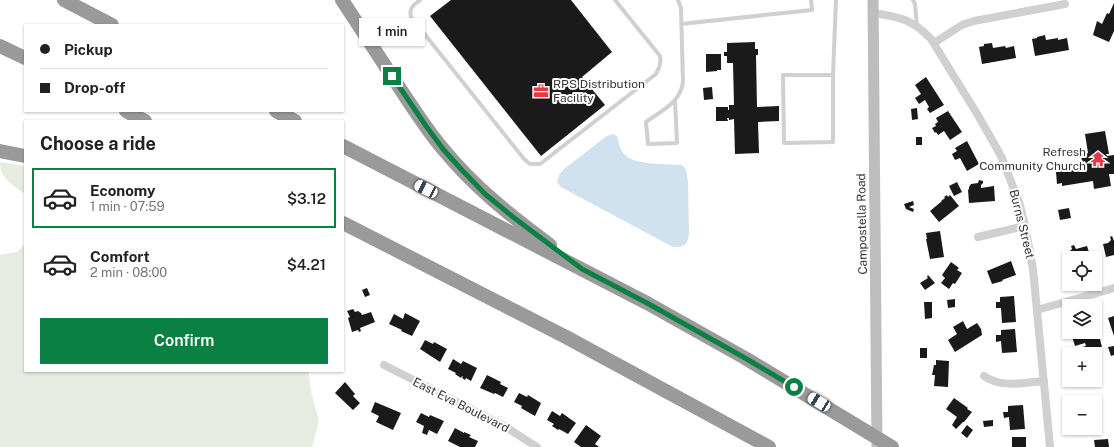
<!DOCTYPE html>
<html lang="en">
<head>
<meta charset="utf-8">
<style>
  body { margin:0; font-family:"Public Sans",sans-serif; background:#f2f2f2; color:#222; height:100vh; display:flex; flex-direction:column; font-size:15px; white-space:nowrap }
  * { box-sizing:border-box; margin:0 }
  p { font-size:13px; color:#767676 }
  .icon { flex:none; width:22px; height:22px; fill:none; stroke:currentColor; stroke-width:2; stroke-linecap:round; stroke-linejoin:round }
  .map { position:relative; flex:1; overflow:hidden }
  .details { position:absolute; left:24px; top:120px; width:320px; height:252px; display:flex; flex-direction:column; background:#fff; border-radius:0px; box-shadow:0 1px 3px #0004 }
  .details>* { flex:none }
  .guide { position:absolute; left:24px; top:24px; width:320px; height:88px; border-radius:0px; box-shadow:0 1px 3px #0004; display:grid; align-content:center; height:88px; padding:0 16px; background:#fff }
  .buttons { position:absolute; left:1062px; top:251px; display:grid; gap:8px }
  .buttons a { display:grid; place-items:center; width:40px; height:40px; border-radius:0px; background:#fff; box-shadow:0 1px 3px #0004; font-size:20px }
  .end { position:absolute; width:18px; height:18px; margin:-9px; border:5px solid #0b8043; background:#fff; box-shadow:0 0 0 2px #fff }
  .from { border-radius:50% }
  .bubble { position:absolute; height:28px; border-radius:0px; background:#fff; box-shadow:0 1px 3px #0004; font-size:13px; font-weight:600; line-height:28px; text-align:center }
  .car { position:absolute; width:12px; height:24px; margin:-12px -6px; border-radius:5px; box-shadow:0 0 3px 1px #0007; background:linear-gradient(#fff 24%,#345 0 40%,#fff 0 76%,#345 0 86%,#fff 0) }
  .guide b { display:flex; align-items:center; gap:14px; height:38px; font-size:15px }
  .guide b+b { border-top:1px solid #e0e0e0 }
  .guide i { width:10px; height:10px; background:#222 }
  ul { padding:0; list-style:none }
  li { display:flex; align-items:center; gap:12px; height:60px; margin:0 8px 6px; padding:0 8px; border:2px solid transparent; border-radius:0px }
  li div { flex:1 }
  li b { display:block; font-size:15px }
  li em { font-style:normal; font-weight:600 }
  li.on { border-color:#0b8043 }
  li>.icon { width:36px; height:36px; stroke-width:1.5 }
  h2 { padding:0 16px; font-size:18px; line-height:48px }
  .button { display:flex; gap:8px; margin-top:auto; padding:8px 16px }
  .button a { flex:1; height:46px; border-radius:0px; background:#0b8043; color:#fff; font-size:16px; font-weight:600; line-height:46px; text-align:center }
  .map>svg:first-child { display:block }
  .green { fill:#e6ecdf }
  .water { fill:#cfe2ee }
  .building { fill:#1a1a1a }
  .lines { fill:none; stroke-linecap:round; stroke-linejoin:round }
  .lane { stroke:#d0d0d0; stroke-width:4 }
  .street { stroke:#d0d0d0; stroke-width:8 }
  .secondary { stroke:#bdbdbd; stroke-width:11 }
  .highway { stroke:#9a9a9a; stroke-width:14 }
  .route { stroke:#0b8043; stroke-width:5 }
  .labels { text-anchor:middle; stroke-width:4; stroke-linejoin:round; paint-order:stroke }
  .poi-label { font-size:12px; fill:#333; stroke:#fff; text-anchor:start }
  .street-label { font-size:12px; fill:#333; stroke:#fff }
</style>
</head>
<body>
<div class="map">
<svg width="1114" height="447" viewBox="0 0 1114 447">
  <rect width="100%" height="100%" fill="#fff"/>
  <path class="green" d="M0,162l25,4v28c-12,-9 -25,-15 -25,-32z
    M25,244v127h283l4,24 7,26 -7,26h-312v-192l17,-3z"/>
  <path class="water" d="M613,134l4,2c2,5 2,11 5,15 7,15 45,13 60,14 5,5 5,9 6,16l1,53c-2,11 -4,13 -16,13l-101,-54 -11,-6 -4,-5 2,-7 5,-6 43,-33z"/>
  <path class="building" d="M451,0h120l41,52 -30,25 23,28 -64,51 -111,-140z
    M1114,3v28l-5,11 -16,-7 4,-14 5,3 5,-11 2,1z
    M1045,35l1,5 12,-2v2l9,-2 2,12 -34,6 -3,-17 5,-1v-1z
    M755,42v7h3v6h-2l1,52 22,-1v15l-21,1 1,31 -24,1 -1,-35 -5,1v-2h-2l1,3h-12v-14h12v3h1v-5h5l-1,-42h-6v-7h-3v-4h3v-9z
    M992,43l1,5 12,-2 1,2 8,-2 2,12 -34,6 -3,-17 5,-1v-2z
    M706,54h15v16h-4v1l-11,1z
    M926,77l18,28 -14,8 -3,-4 2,-2 -4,-7 -6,4 -4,-6 6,-4 -6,-9z
    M712,87l1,12 -9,1 -1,-12z
    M917,108l1,11 -6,1 -1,-11z
    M948,111l14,21 -12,8 -6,-9 -6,4 -2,-3 -1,1 -3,-5 4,-2 -1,-2 3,-2 -2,-4z
    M1105,131l4,23h-3l1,2 7,-1v19h-5l2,12 -17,3 -1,-8 -31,5v-3l-5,1 -1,-12 4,-1 -1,-2 27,-4 -1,-4 -3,1 -1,-7 7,-2 -3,-19z
    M916,137h6v8h-6z
    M967,141l12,23 -12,7 -7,-13 -5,2 -3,-6 5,-3 -2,-3z
    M979,180l4,1v2l-2,2v3l13,-2 1,15 -26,2 -1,-13 1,-1v-2l2,-3 7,-1z
    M957,182l5,10 -8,4 -5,-10z
    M947,195l1,2 2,-2 9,11 -20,16 -9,-11 12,-10h-1l4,-3 -1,-1z
    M913,201l1,4 -5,2 5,2 -1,3 -7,-3 -2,-5z
    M1069,208l2,10 -11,2 -2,-10z
    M940,231l4,26 -14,2 -4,-20h1l-1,-6z
    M1112,236l2,5v14l-8,2 -3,-13 5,-1 3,-3 -1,-3z
    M1074,245l2,4 11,-3 4,12h-19l-2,-7 2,-2 -1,-3z
    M1011,261l5,14 -14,5 1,1 -11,3 -5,-13z
    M951,262l8,6 -2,2 5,3 -7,11 -2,-1 -4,6 -8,-6 4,-5 -3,-3z
    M928,275l7,8 -10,7 -5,-7 8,-5 -1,-1z
    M367,288l3,7 -5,2 -3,-7z
    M1014,296l2,26 -14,1 -1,-15h-5v-6h4v-5z
    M955,299v8l-7,1 -1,-8z
    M924,302h8v16l-7,1z
    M353,309l2,3 3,-1 3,2 1,2 9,-3 4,10 -15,6 1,3 -2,1 -1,-2 -6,2 -4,-14 2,-1 -3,-6z
    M405,313l15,8 -8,15 -11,-5 1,-1 -13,-6 5,-10 9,5z
    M1114,316v20l-6,-18z
    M963,321l4,8 10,-6 4,6 1,6 -27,17 -7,-12 9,-6 -4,-7z
    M1095,327l2,5h1l4,15 -19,5 -1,-5 4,-1 -1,-3 -10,3 -4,-13 24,-1z
    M1015,329l2,23 -15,1 -1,-12 -5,1v-7h5v-5z
    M425,340l8,4 1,-2 13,7 -7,13 -20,-13z
    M1114,346v9l-3,1 -3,-9z
    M920,348h7v10h-7z
    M453,359l8,5 2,-3 14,7 -6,13 -5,-3 -1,2 -3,-2 1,-1 -1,-1 -1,2 -6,-4 1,-1 -8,-4z
    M936,360l13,1 -1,26 -14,-1 1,-11h-3l2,-10h2z
    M487,375l14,7 -1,2 8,4 -5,9 -8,-4 -1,1 -14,-6z
    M345,382l10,12 -2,2 7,7 -7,7 -18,-17z
    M519,393l8,4 1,-2 13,8 -6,13 -14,-8 1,-2 -8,-4z
    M954,398l14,10 -1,1 5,3 -8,10h-1l-7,7 -4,-4 5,-8 -11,-8z
    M375,402l26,11 -8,17 -17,-8 3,-6 -8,-4z
    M1023,405l2,24 -15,1 -1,-13 -5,1 -1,-6h5v-6z
    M552,411l8,5 2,-3 14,10 -8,11 -9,-5 -1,1 -6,-4 2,-2 -7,-4z
    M421,413l8,4 1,-2 14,6 -7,13 -8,-4 -2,5 -5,-2 2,-7 -8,-4z
    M993,420v6l-9,1 -1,-6z
    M586,425l15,11 -6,8 4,3h-18l-7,-5z
    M967,425l6,5 -6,8 -6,-5z
    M455,428l9,5v-1l7,3 -2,2 9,4 -3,6h-15l-12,-6z
    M1012,437h14v10h-14z
    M1108,439l1,8h-14l-1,-7z"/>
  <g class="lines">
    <path class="lane" d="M420,0c-7,6 -11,7 -9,17l113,142 6,5h10l116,-90c4,-8 5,-10 4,-18l-45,-56
      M913,0l2,4 2,22
      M681,24l131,-14 -1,-10
      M833,75h-50l1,68 49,-1v-67l3,-75
      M675,101l2,42 -29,1 -2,-22c16,-12 34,-19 37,-40l-2,-74 -3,-8"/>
    <path class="street" d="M873,13c27,4 39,6 58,26l48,78 17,30 6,11 18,47 5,21 8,43 17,178
      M934,43l28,-18 12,-4 91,-17
      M978,237l47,-11
      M1037,310l77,-22
      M384,365l120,61 33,21
      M984,376c17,12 39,7 60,5"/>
    <path class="secondary" d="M873,0l4,447"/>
    <path class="highway" d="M64,0l48,25
      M342,0c19,29 38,58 57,87 14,21 28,43 44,62 31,38 68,67 107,96
      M0,46l25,12
      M126,111l19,10
      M276,111l19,10
      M343,146l304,157 98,55 147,89
      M0,151l25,5
      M343,223l223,114 203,110"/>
  </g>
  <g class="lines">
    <path class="route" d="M392,76l34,50 17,23 17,19 25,26 28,23 69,52 65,34 98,55 49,29"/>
  </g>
  <defs>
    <g id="office-bare" transform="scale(1.2)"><path d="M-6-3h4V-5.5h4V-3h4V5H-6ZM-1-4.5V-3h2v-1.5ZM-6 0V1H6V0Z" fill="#e63946" stroke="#fff" stroke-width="2.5" paint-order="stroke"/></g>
    <g id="temple-bare" transform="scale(1.2)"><path d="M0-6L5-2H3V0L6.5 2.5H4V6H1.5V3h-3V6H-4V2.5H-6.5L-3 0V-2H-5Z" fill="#e63946" stroke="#fff" stroke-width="2.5" paint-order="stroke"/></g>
  </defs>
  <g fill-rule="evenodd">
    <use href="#office-bare" x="541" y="91"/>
    <use href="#temple-bare" x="1098" y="159"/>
  </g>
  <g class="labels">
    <g class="poi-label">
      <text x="553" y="88">RPS Distribution<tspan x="553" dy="14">Facility</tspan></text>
      <text x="1086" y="156" text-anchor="end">Refresh<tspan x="1086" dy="14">Community Church</tspan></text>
    </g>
    <g class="street-label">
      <text transform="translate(862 224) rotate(-91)" y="4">Campostella Road</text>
      <text transform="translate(1022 224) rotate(76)" y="4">Burns Street</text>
      <text transform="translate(461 405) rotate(27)" y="4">East Eva Boulevard</text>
    </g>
  </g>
</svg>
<div class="buttons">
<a><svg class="icon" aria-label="locate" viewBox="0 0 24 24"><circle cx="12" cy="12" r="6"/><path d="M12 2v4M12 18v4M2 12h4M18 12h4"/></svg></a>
<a><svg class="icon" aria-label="layers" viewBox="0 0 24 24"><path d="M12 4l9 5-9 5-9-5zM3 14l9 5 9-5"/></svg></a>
<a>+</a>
<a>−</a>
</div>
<i class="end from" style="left:794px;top:387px"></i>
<i class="end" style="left:392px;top:76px"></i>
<div class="bubble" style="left:359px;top:18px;width:66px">1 min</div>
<i class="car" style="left:426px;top:189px;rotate:297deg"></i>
<i class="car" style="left:819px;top:402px;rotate:301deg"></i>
<div class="guide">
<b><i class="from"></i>Pickup</b>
<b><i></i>Drop-off</b>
</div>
<section class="details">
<h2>Choose a ride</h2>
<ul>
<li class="on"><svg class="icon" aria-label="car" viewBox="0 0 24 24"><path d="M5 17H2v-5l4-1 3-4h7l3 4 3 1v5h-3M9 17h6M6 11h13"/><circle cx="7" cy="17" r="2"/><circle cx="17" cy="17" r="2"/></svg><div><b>Economy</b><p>1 min · 07:59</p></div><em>$3.12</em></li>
<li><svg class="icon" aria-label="car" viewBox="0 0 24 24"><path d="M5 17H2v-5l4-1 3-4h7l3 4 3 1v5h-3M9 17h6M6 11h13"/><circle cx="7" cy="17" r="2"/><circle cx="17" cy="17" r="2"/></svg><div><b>Comfort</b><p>2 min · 08:00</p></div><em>$4.21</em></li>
</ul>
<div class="button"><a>Confirm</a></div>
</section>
</div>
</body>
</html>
